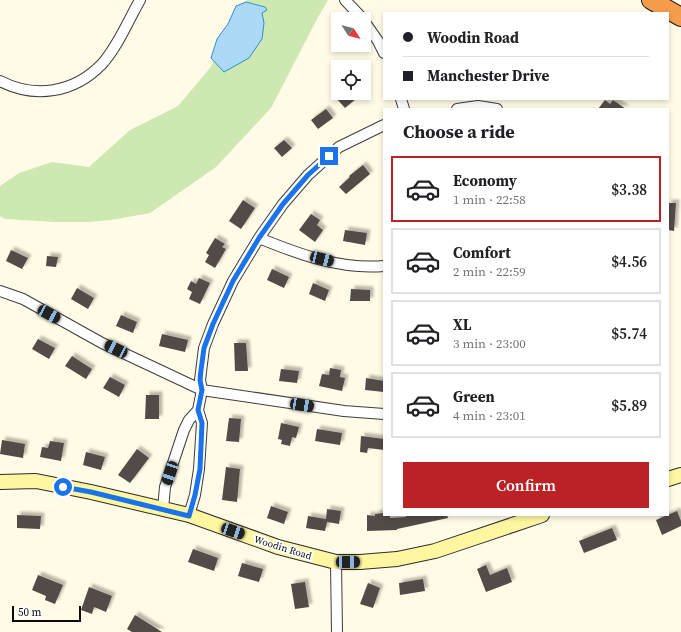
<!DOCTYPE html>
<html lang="en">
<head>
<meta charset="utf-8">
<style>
  body { margin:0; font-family:"Source Serif 4",serif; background:#f6f6f6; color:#202124; height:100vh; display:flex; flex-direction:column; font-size:15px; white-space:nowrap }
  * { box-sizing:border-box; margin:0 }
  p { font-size:13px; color:#757577 }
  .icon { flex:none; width:22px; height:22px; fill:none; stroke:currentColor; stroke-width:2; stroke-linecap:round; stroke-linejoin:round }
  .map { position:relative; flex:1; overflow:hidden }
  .side { position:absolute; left:383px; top:108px; width:286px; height:408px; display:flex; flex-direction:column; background:#fff; border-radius:0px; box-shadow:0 2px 6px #0003 }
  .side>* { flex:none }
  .guide { position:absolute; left:383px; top:12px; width:286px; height:88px; border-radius:0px; box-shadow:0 2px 6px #0003; display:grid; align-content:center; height:88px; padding:0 20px; background:#fff }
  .needle { width:26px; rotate:126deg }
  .fabs { position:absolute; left:331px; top:12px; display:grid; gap:8px }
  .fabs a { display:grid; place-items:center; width:40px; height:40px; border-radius:0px; background:#fff; box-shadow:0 2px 6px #0003; font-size:20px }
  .scale { position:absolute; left:12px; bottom:10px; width:69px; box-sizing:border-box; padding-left:4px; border:2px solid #0a0a0a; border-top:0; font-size:11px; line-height:14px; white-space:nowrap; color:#0a0a0a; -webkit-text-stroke:3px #fff; paint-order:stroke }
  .end { position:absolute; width:18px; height:18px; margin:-9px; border:5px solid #1a73e8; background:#fff; box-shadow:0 0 0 2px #fff }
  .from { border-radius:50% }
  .car { position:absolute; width:12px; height:24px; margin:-12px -6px; border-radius:5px; box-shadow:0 0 3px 1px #0007; background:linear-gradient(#222 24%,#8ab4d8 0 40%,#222 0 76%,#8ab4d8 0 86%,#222 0) }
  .guide b { display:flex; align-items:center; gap:14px; height:38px; font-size:15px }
  .guide b+b { border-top:1px solid #e0e0e0 }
  .guide i { width:10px; height:10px; background:#202124 }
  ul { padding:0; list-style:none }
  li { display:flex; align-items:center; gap:12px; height:66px; margin:0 8px 6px; padding:0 12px; border:2px solid #e0e0e0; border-radius:0px }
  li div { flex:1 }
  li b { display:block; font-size:15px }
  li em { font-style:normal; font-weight:600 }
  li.current { border-color:#ba2226 }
  li>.icon { width:36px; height:36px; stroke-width:1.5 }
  h2 { padding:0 20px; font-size:18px; line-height:48px }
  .action { display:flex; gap:8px; margin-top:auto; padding:8px 20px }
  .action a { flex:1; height:46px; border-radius:0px; background:#ba2226; color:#fff; font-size:16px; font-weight:600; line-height:46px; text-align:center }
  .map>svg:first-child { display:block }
  .green { fill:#cde8b1 }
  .water { fill:#abd9f6; stroke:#318dce }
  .building { fill:#524b46; filter:url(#shadow) }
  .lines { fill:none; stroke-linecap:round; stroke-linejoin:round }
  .street-casing { stroke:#3d3d3d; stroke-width:12 }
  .secondary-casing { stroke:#2c2c2c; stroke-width:16 }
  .highway-casing { stroke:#1b1b1b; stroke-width:20 }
  .street { stroke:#fff; stroke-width:10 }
  .secondary { stroke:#fff6a1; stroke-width:14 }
  .highway { stroke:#f69d4d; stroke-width:18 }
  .route { stroke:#1a73e8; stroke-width:5 }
  .labels { text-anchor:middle; stroke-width:4; stroke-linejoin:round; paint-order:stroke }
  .street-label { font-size:10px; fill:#0a0a0a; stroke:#fff }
</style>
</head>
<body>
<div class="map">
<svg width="681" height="632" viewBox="0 0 681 632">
  <defs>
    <filter id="shadow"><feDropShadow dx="3.5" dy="-3.5" stdDeviation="1" flood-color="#0004"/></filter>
  </defs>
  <rect width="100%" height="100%" fill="#fffbe6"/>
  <path class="green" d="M247,0h81l-11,19 -46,89 -55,59 -66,46 -39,7 -22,2h-35l-49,-3 -5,-3v-30l19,-13 33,-11 37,5 41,-37 48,-24 32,-38 31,-59z"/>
  <path class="water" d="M246,2l19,5 2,3 -5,3 2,10 -2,16 -13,19 -25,14 -13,-14 6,-19 11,-15 8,-18z"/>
  <path class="building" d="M342,93h21l-18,15 -9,-10z
    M605,100l5,4 3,-4 13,9h-28z
    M326,109l7,9 -15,11 -7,-9z
    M284,140l8,8 -10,9 -8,-9z
    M363,165l7,9 -24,20 -7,-7 11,-10 -1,-1z
    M243,200l12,8 -14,21 -12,-8z
    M668,203h8l-2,28 -6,-1z
    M311,214l9,6 -3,5 6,5 -8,12 -16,-12z
    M345,230l22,3 -2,12 -22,-4z
    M215,238l10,6 -3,3 4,2 -11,19 -10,-6 4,-7 -3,-2z
    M11,250l17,8 -6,11 -16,-8z
    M47,256l11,1 -2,10 -10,-1z
    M272,269l17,8 -5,11 -17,-8z
    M199,278l11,5 -10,21 -11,-5 3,-7 -5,-3 4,-8 5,3z
    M313,283l16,7 -4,11 -16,-7z
    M77,288l17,10 -6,11 -17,-10z
    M351,289l19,1v11h-20z
    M121,315l16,7 -4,11 -17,-7z
    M162,334l26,6 -3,12 -26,-6z
    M38,339l17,9 -6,11 -17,-10z
    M234,343h12l2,28h-13z
    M72,356l20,13 -6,10 -21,-13z
    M330,368l11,2 -1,7 5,1 -3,13 -23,-5 3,-12 7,1z
    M281,369l18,2 -2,12 -18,-2z
    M110,377l15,8 -6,12 -16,-9z
    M366,378l18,3v11l-19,-2z
    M146,395h13v24h-14z
    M229,418l12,1 -2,23 -13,-1z
    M281,423l18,4 -3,11 -4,-1 -2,9 -9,-2 1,-4 -4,-1z
    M317,429l25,4 -2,12 -25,-4z
    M361,436l23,3v11l-16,-2 -1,5 -7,-1z
    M2,440l23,4 -2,14 -23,-4z
    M50,441l14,2 -3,18 -21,-4 2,-10 6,1z
    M137,449l12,9 -19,25 -12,-8z
    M86,452l19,5 -4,13 -18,-5z
    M226,467l14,2 -3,33 -15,-2z
    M271,506l17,6 -4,12 -17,-6z
    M327,509l14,2 -2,13 -12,-2 -2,9 -19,-3 2,-12 18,3z
    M677,511l4,10v5l-19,9 -6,-15z
    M384,513v2h6v3l16,-1 -1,-2h42l1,3 -51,11v1l-30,1v-16l8,1v-2z
    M17,515l24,1 -1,13 -23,-1z
    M612,528l5,12 -33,13 -5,-12z
    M193,549l25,9 -4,13 -26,-9z
    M242,563l21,6 -4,13 -21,-6z
    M486,565l4,10 17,-7 5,14 -26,10 -9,-23z
    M38,575l25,10 -8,19 -10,-4 1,-4 -14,-6z
    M423,579l2,12 -25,4 -1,-12z
    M305,582l4,25 -14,2 -4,-25z
    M368,583l12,5 -7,20 -13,-4z
    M89,587l23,9 -6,16 -12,-5 -2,7 -11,-4z
    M135,615l27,17h-30l-5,-3z"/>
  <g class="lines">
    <g class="street-casing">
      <path id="street" d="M345,0l18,19
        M364,21l14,20 6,12
        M0,81c35,18 74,12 102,-17 16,-18 26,-43 38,-64
        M401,99l3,10
        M457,109l21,-3 19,3
        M259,238c39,16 82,32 125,28
        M0,291l23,8 79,44 100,47 142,21 40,3
        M163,509l2,-22 19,-57 5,-10 9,-10 4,-20 -2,-10 4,-32 9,-24 20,-43 26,-43 24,-34 25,-29 31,-28 45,-22
        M189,515l6,-20 4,-26 3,-46 -4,-13
        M336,562l1,70"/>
    </g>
    <g class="secondary-casing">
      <path id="secondary" d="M668,479l13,-4
        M0,482l36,-1 55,11 98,23 89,32 58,15h24l37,-3 38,-8 107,-36"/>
    </g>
    <g class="highway-casing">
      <path id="highway" d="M651,0l30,17"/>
    </g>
    <use href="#street" class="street"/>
    <use href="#secondary" class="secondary"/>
    <use href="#highway" class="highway"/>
  </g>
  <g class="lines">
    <path class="route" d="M63,487l28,5 98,24 6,-21 5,-26 2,-46 -4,-13 4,-20 -2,-10 1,-10 3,-22 9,-24 20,-43 26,-43 24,-34 25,-29 21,-19"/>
  </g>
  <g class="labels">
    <g class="street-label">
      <text transform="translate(283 547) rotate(17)" y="4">Woodin Road</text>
    </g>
  </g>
</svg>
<div class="fabs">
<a><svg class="needle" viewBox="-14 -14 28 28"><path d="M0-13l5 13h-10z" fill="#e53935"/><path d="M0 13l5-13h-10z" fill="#757577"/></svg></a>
<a><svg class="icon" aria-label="locate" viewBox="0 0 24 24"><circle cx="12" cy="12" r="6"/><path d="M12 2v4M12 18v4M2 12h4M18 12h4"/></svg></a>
</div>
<div class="scale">50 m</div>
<i class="end from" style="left:63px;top:487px"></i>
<i class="end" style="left:329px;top:156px"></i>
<i class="car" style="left:322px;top:259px;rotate:104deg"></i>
<i class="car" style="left:49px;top:314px;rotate:119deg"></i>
<i class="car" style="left:116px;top:349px;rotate:296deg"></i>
<i class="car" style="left:302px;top:405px;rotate:99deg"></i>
<i class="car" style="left:170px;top:473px;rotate:198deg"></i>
<i class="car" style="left:233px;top:531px;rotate:109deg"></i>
<i class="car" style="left:348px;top:562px;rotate:90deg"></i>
<div class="guide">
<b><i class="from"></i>Woodin Road</b>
<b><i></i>Manchester Drive</b>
</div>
<section class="side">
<h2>Choose a ride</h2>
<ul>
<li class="current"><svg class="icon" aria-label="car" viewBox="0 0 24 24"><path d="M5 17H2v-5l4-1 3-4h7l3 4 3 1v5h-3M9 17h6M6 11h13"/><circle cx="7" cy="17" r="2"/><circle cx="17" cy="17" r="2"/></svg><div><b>Economy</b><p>1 min · 22:58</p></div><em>$3.38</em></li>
<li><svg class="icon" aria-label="car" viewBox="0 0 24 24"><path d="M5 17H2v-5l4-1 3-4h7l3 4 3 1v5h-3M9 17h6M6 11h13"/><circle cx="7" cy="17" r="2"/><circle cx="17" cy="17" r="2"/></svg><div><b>Comfort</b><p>2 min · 22:59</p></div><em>$4.56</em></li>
<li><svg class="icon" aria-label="car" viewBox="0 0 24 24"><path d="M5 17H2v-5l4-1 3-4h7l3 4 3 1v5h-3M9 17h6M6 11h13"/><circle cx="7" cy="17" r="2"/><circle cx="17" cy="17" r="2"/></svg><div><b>XL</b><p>3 min · 23:00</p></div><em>$5.74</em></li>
<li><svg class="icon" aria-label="car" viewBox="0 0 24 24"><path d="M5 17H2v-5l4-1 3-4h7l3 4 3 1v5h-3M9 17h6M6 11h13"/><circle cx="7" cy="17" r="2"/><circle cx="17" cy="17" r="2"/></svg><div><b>Green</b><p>4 min · 23:01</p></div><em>$5.89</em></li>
</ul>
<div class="action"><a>Confirm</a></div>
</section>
</div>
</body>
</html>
